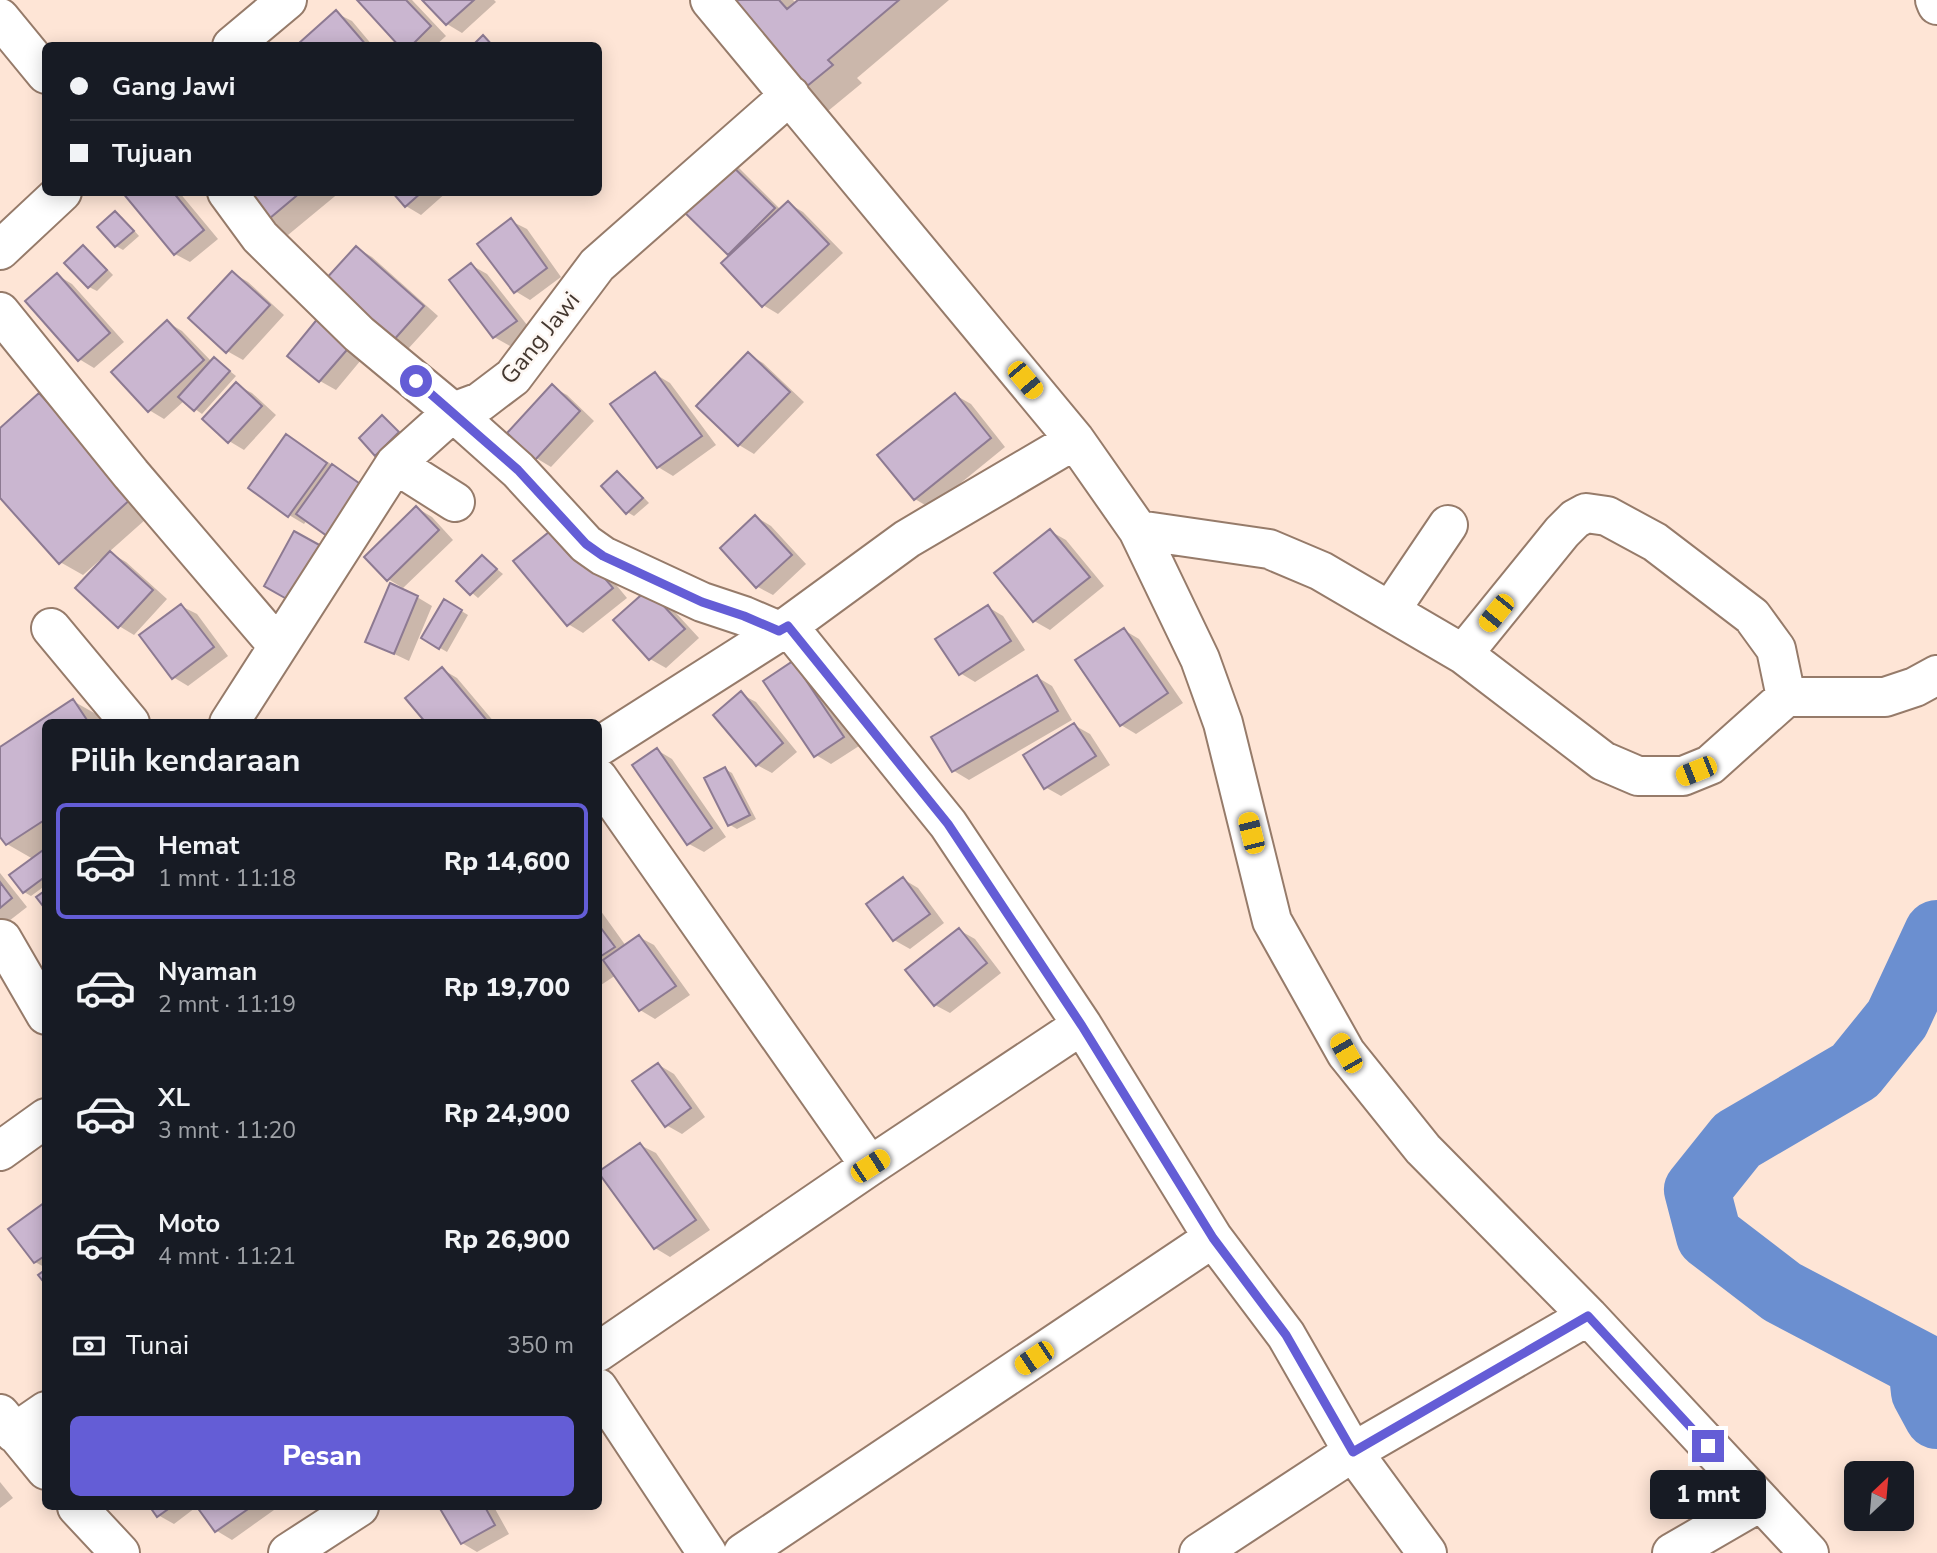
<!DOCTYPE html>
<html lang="id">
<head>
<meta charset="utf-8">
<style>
  body { margin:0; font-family:"Nunito Sans",sans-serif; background:#20242c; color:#f1f3f6; height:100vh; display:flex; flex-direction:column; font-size:26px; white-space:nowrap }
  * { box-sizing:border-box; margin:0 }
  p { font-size:23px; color:#9ea1a6 }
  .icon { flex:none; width:38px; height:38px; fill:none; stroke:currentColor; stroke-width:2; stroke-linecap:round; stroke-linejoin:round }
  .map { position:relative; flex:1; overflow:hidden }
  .details { position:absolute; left:42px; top:719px; width:560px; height:791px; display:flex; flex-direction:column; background:#171b24; border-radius:10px; box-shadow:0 4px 18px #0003 }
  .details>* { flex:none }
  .hud { position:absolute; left:42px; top:42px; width:560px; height:154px; border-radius:10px; box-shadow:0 4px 18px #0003; display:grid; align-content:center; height:154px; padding:0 28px; background:#171b24 }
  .needle { width:46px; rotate:26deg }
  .controls { position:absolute; left:1844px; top:1461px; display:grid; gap:14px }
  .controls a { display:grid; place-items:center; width:70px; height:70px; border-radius:10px; background:#171b24; box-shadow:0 4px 18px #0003; font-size:35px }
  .end { position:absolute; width:32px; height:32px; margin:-16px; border:9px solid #645dd6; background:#fff; box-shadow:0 0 0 4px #fff }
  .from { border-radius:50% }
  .bubble { position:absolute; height:49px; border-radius:10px; background:#171b24; box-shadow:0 4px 18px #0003; font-size:23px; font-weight:800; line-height:49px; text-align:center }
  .car { position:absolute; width:21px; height:42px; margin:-21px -10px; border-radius:9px; box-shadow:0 0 5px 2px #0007; background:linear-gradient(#f5c518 24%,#345 0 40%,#f5c518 0 76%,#345 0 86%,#f5c518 0) }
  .hud b { display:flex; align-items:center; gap:24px; height:66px; font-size:26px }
  .hud b+b { border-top:2px solid #363941 }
  .hud i { width:18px; height:18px; background:#f1f3f6 }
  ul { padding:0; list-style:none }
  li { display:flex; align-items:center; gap:21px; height:116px; margin:0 14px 10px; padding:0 14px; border:4px solid transparent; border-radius:10px }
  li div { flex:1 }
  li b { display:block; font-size:26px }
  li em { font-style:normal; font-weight:800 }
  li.on { border-color:#645dd6 }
  li>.icon { width:63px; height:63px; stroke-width:1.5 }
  h2 { padding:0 28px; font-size:32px; line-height:84px }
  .pay { display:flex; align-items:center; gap:18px; height:77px; padding:0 28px; font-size:26px }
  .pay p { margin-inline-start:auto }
  .primary-button { display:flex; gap:14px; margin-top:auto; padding:14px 28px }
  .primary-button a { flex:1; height:80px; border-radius:10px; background:#645dd6; color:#fff; font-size:28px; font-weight:800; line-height:80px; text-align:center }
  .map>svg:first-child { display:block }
  .shadow { fill:#0003 }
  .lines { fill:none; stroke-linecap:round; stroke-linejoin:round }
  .river { stroke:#6b8fd0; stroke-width:66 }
  .building { fill:#cab6d0; stroke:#8d7a92; stroke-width:2 }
  .street-casing { stroke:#967b6a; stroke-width:42 }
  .highway-casing { stroke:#967b6a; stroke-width:42 }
  .street { stroke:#fff; stroke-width:38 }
  .highway { stroke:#fff; stroke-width:38 }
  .route { stroke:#645dd6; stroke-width:9 }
  .labels { text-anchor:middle; stroke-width:5; stroke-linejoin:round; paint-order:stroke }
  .street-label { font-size:24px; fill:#443830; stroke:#fdf7f3 }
</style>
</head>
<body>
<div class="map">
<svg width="1937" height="1553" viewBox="0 0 1937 1553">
  <rect width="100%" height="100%" fill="#fee5d6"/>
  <path class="shadow" d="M359,0h53l34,36 -11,10h-33z
    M425,0h69l2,2 -34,31 -15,-9z
    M721,0h72l3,3 4,-3h149l-92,78 5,5 -34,28 -30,-18z
    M336,13l16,8 21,25h-71z
    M724,160l15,8 42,42 7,-7 15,9 40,41 -65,61 -15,-9 -31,-49 -53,-51z
    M124,192h55l39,47 -28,23 -15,-8z
    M241,192h99l-52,43 -23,-13z
    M394,192h53l-26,23 -15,-9z
    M115,213l7,4 17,19 -16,14 -7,-4z
    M511,221l16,8 34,48 -31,23 -15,-9z
    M83,247l7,4 23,24 -16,16 -8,-4 -22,-24z
    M357,248l15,9 66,59 -30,33 -15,-9z
    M471,265l16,9 44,56 -21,16 -16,-9 -43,-57z
    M233,273l15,9 36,33 -41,45 -16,-9z
    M57,275l15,9 52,58 -30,26 -15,-9z
    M167,322l15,9 30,31 9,2 15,12 -34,38 -18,-13 -20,18 -15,-9z
    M335,328l31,26 -30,36 -16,-9 -30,-25z
    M748,354l15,9 41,39 -50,52 -15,-9 -41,-39z
    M655,374l15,9 46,62 -43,31 -15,-9z
    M236,385l16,8 24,22 -32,35 -15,-9z
    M552,387l15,8 27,26 -43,46 -15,-9z
    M40,395l23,13 92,103 -46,41 17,10 41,37 -33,36 -15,-9 -17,-64 -2,-2 -17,15 -23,-13 -60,-66v-66z
    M955,395l16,9 34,43 -75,61 -15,-9z
    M382,417l23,20 -22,21 -7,-4z
    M287,436l61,39 39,28 -80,17 -3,4 -15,-9z
    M617,473l7,4 25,26 -15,13 -7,-4z
    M417,508l15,9 21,23 -50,48 -15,-9z
    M756,517l15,9 35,38 -33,31 -15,-8 -36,-39z
    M1050,531l16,9 38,46 -54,44 -16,-9z
    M574,534l53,64 -44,35 -15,-9z
    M482,557l21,17 -25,24 -20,-17z
    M417,597l15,9 -23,55 -42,-20z
    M664,600l35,38 -33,30 -16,-9 -34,-38z
    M445,601l23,14 -21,37 -24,-14z
    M181,606l16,8 31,42 -40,30 -15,-9z
    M988,607l15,9 22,34 -50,32 -15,-9z
    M1124,630l15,9 44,64 -47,31 -15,-9z
    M793,664l15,8 51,74 -28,18 -15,-9z
    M442,669l15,9 38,45h-67z
    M1037,677l15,9 20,34 -103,60 -15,-9 -21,-33z
    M741,694l15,8 41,50 -25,21 -15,-8z
    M73,701l23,13 6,9h-56v162l-15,11 -7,-4 9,-33 -26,-15 -7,-10v-85z
    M1074,725l16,9 20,31 -49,31 -16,-9z
    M657,750l15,9 54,78 -22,15 -15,-8z
    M725,769l7,4 24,46 -19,10 -7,-4z
    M0,873l27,34 -27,21z
    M903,879l15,9 26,35 -34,26 -16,-9z
    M598,907l28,39 13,-9 15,8 36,50 -35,24 -15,-9 -24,-35 -18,12z
    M959,930l16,9 26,34 -51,40 -15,-8z
    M659,1065l15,9 31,43 -23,17 -16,-9z
    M640,1145l16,8 54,77 -40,27 -15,-9z
    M44,1205l2,1v62l-11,-6z
    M0,1482l13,16 -13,10z
    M152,1507h42l1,1 -21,16 -16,-9z
    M199,1507h73l2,3 -42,30 -15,-9z
    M441,1507h53l15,27 -32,18 -15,-9z"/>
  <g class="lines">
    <path class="river" d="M1937,933l-40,86 -42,52 -118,69 -40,50 12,46 73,56 139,73 3,27 13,24"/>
  </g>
  <path class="building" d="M357,0h49l25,26 -20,20h-12z
    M422,0h52l-28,25z
    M719,0h60l8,9 11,-9h101l-71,60 5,5 -37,30z
    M336,10l31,36h-68l-1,-2z
    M483,35l10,11h-21z
    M724,158l51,50 -47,47 -51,-50z
    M122,192h51l31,38 -30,25z
    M238,192h63l-37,31z
    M392,192h30l-17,15z
    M788,201l41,43 -67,63 -41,-44z
    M115,211l19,20 -19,16 -18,-20z
    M511,218l36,50 -33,25 -37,-49z
    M83,245l24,25 -19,18 -24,-25z
    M356,246l68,60 -32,36 -68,-61z
    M471,263l46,58 -24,17 -44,-58z
    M232,271l38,34 -44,48 -38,-35z
    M57,273l53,60 -32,28 -53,-60z
    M319,317l33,27 -33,38 -32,-26z
    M167,320l37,40 -56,52 -37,-40z
    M748,352l42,40 -52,54 -42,-40z
    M214,357l16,14 -36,40 -16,-14z
    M655,372l47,64 -45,32 -47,-64z
    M236,382l26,24 -34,37 -26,-24z
    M552,384l28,27 -45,49 -28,-27z
    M39,393l94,104 -74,67 -59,-66v-70z
    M955,393l36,45 -77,62 -37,-45z
    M382,415l17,17 -24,24 -16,-18z
    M286,434l41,29 -39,54 -40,-29z
    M332,464l41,29 -36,50 -41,-29z
    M617,471l26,27 -17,16 -25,-28z
    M416,506l23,24 -52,51 -23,-24z
    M755,515l37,40 -36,33 -36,-40z
    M559,524l54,64 -46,38 -54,-65z
    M1050,529l40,48 -57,45 -39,-49z
    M294,531l29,16 -31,55 -28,-16z
    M110,551l43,39 -35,38 -43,-40z
    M482,555l15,14 -27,26 -14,-14z
    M390,583l28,13 -24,58 -29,-12z
    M648,589l37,40 -36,31 -36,-40z
    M444,599l18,11 -23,39 -18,-11z
    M181,604l33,43 -42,32 -33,-44z
    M988,605l23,36 -52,34 -24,-36z
    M1124,628l44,65 -48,33 -45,-66z
    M793,661l51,76 -30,20 -51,-76z
    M442,667l47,56h-63l-21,-25z
    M1037,675l21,36 -106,61 -21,-35z
    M741,691l42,52 -27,23 -43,-51z
    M73,699l16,24h-43v96l-40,26 -6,-8v-90z
    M1074,723l22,33 -52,33 -21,-34z
    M657,748l55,80 -25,17 -55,-80z
    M725,767l25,48 -22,11 -24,-48z
    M46,848v28l-23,17 -14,-18z
    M903,877l27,37 -37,27 -27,-37z
    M0,882l12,16 -12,10z
    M46,890v20l-10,-13z
    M598,924l17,23 -17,11z
    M959,928l28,35 -53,43 -29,-36z
    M639,935l37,51 -37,25 -36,-51z
    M658,1063l33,45 -26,19 -33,-46z
    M640,1143l56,77 -42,29 -56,-77z
    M44,1203l2,52 -12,8 -26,-34z
    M46,1269v16l-8,-10z
    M150,1507h21l-14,10z
    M197,1507h54l-36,25z
    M439,1507h46l10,18 -34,19z"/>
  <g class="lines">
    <g class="street-casing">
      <path id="street" d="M710,0l365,440 63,90 62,129 23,64 49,198 74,132 77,96 165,167 221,237
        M1935,0l2,5
        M0,18l46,56
        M227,192l33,45 99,97 94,78 27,-10 33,-25 84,-112 193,-170
        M0,312l131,162 147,172
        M395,464l60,38
        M1138,530l131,19 52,22 142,83 140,107 35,15h45l27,-11 76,-68
        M1390,611l58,-86
        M788,626l160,198 134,201 131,213 73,97 67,117 74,101
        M51,628l79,95
        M1463,654l99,-122 13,-13 11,-6 21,3 48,26 97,74 24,33 10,48h99l30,-10 22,-12
        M229,723l166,-259 58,-52 65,58 68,74 17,12 99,46 42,14 35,15
        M598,747l190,-121 119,-87 168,-99
        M598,778l272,388
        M2,939l44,76
        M0,1151l46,-33
        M598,1352l272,-186 212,-141
        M598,1388l109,165
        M0,1414l46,56
        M14,1433l32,-22
        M77,1507l43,46
        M288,1553l71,-46
        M743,1553l470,-315
        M1199,1553l154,-101 235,-136
        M1672,1553l88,-51"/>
    </g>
    <g class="highway-casing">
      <path id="highway" d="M232,46l55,-46
        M0,250l62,-58"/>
    </g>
    <use href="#street" class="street"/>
    <use href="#highway" class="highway"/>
  </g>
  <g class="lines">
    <path class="route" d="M416,381l102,89 68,74 17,12 99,46 42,14 35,15 9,-5 160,198 134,202 131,212 73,97 67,117 235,-136 120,130"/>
  </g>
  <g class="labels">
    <g class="street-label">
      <text transform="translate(540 338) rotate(-51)" y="8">Gang Jawi</text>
    </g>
  </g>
</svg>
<div class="controls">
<a><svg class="needle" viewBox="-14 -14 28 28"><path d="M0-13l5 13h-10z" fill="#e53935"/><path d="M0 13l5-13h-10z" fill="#9ea1a6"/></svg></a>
</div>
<i class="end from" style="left:416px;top:381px"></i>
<i class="end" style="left:1708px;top:1446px"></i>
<div class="bubble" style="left:1650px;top:1470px;width:116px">1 mnt</div>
<i class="car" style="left:1025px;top:380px;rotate:140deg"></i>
<i class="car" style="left:1496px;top:613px;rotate:219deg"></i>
<i class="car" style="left:1696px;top:771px;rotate:248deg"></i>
<i class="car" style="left:1251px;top:833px;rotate:346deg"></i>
<i class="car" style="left:1346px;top:1053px;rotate:330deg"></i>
<i class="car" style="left:870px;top:1166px;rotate:57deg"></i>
<i class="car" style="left:1034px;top:1358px;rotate:236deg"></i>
<div class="hud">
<b><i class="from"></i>Gang Jawi</b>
<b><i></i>Tujuan</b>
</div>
<section class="details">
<h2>Pilih kendaraan</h2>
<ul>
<li class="on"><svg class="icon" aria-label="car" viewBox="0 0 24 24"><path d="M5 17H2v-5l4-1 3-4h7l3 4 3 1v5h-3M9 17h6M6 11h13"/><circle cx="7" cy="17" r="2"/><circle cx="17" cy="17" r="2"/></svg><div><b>Hemat</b><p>1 mnt · 11:18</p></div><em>Rp 14,600</em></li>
<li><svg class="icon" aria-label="car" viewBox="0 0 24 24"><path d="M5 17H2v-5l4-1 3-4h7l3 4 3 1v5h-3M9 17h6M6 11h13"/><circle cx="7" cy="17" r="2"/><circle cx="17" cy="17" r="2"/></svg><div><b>Nyaman</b><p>2 mnt · 11:19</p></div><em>Rp 19,700</em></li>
<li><svg class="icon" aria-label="car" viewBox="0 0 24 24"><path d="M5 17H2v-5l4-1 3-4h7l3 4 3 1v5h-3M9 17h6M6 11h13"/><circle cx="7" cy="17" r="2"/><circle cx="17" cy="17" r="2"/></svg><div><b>XL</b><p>3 mnt · 11:20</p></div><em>Rp 24,900</em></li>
<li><svg class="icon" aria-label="car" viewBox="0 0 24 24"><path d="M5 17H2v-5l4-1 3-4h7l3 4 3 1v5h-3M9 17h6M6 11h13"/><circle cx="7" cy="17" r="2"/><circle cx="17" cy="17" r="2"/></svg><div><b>Moto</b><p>4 mnt · 11:21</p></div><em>Rp 26,900</em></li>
</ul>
<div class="pay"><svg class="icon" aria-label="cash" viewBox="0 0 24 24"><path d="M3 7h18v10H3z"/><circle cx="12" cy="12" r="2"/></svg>Tunai<p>350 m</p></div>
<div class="primary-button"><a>Pesan</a></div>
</section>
</div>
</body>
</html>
